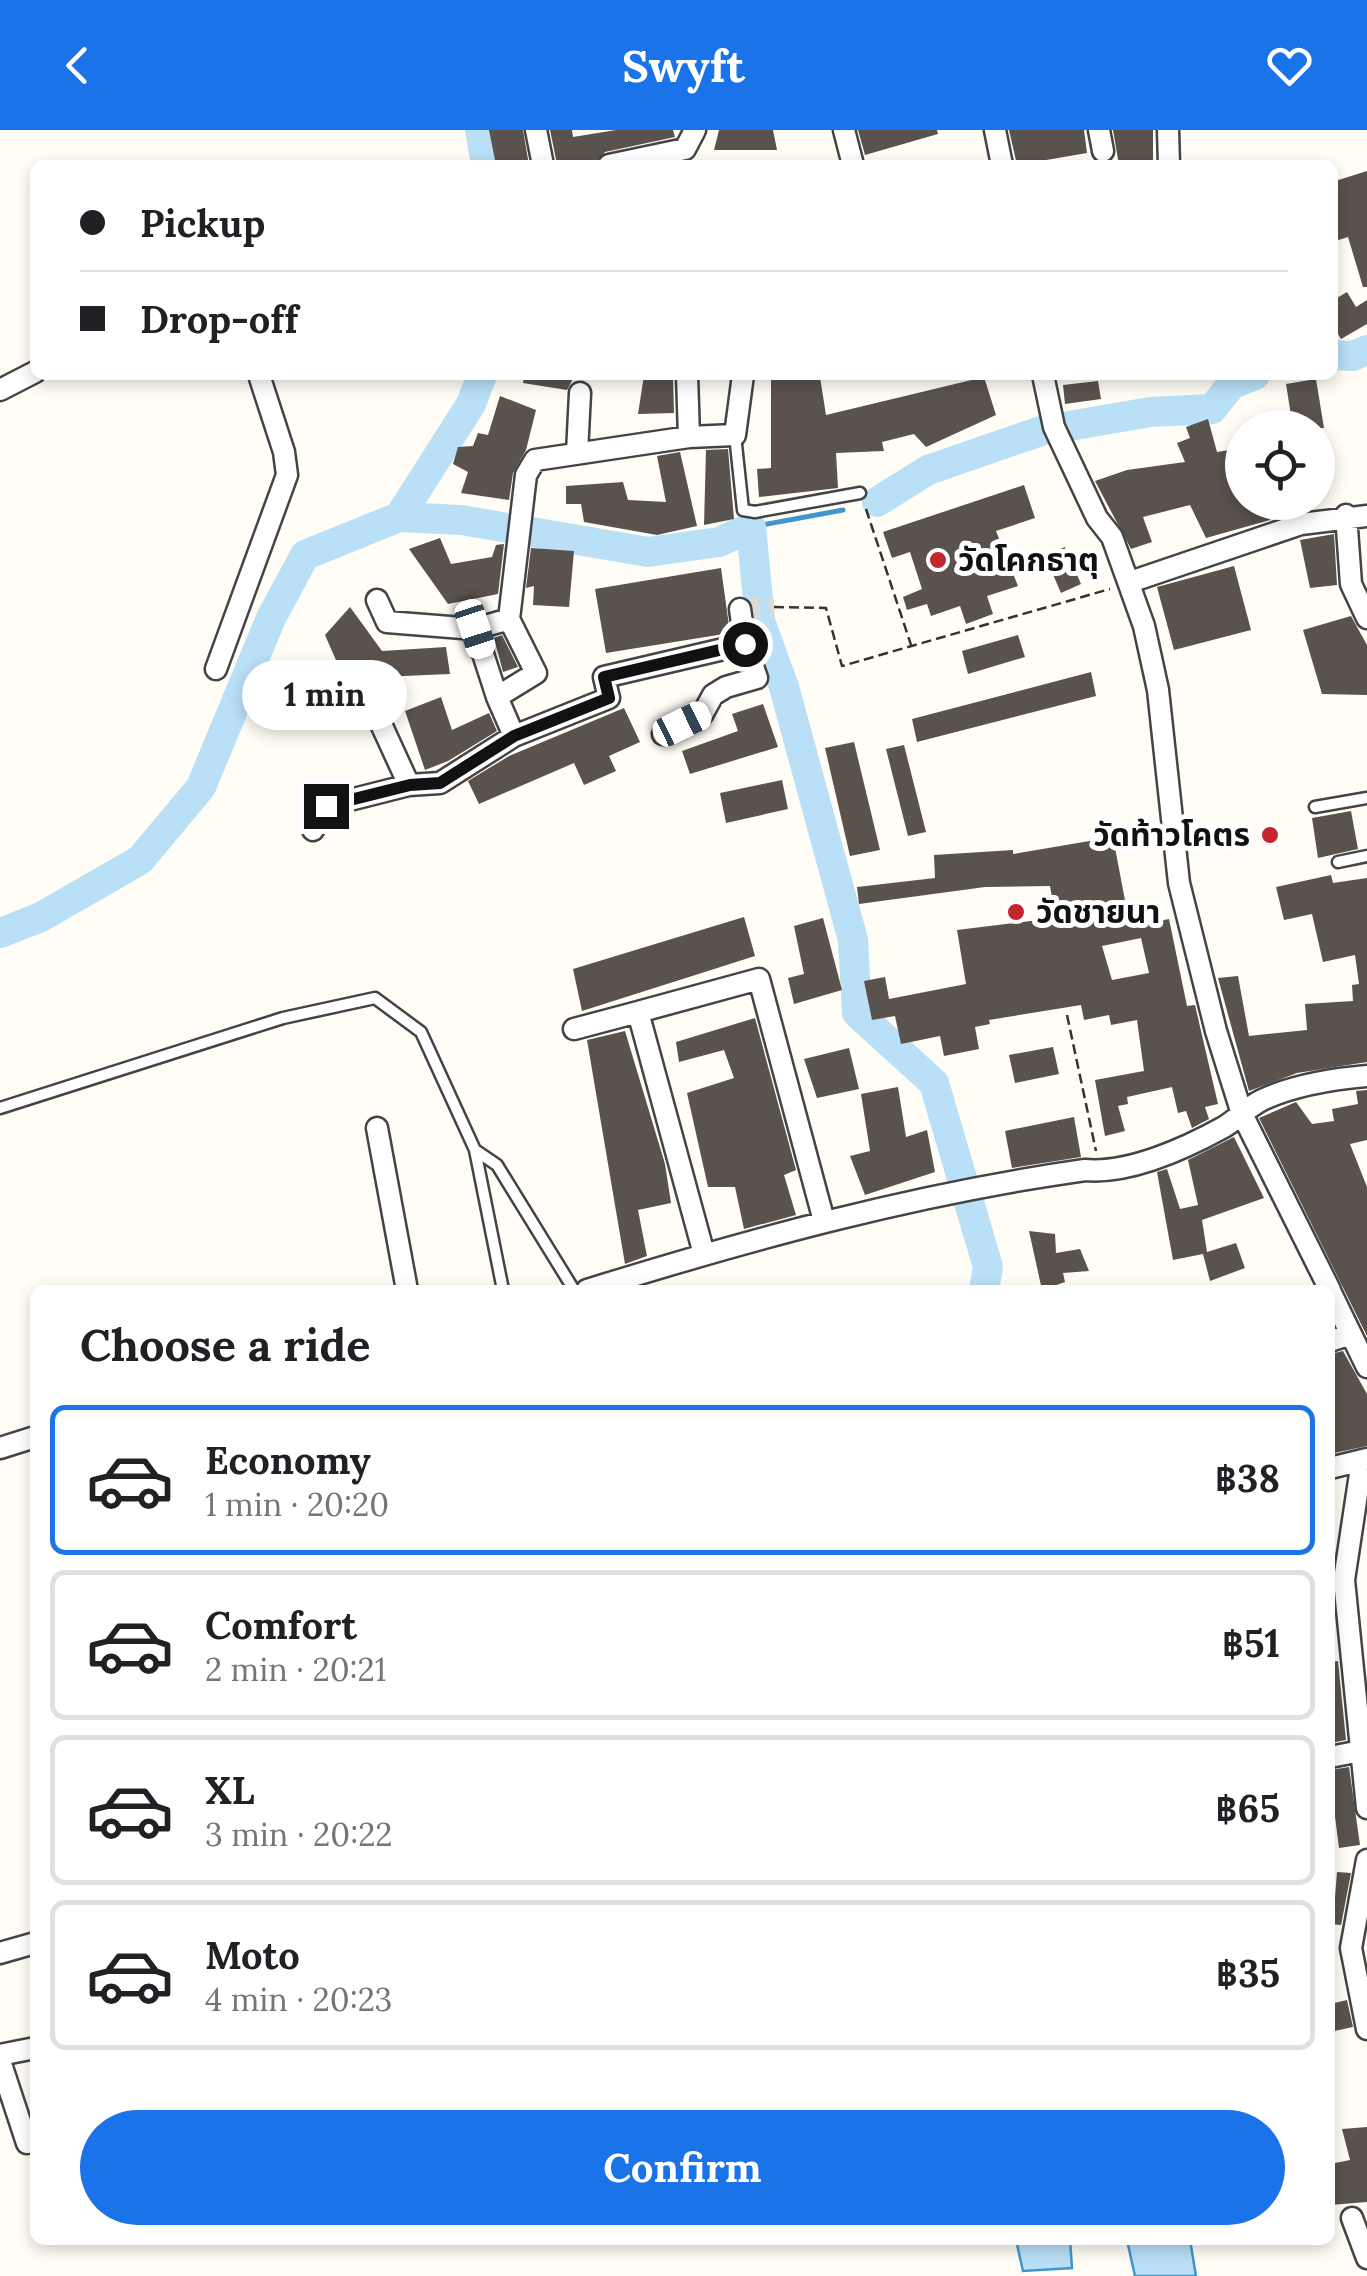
<!DOCTYPE html>
<html lang="en">
<head>
<meta charset="utf-8">
<style>
  body { margin:0; font-family:Lora,"Noto Sans Thai",serif; background:#f2f2f2; color:#202124; height:100vh; display:flex; flex-direction:column; font-size:38px; white-space:nowrap }
  * { box-sizing:border-box; margin:0 }
  p { font-size:32px; color:#757577 }
  .icon { flex:none; width:55px; height:55px; fill:none; stroke:currentColor; stroke-width:2; stroke-linecap:round; stroke-linejoin:round }
  .map { position:relative; flex:1; overflow:hidden }
  .details { position:absolute; left:30px; top:1155px; width:1305px; height:960px; display:flex; flex-direction:column; background:#fff; border-radius:15px; box-shadow:0 5px 15px #0003 }
  .details>* { flex:none }
  .banner { position:absolute; left:30px; top:30px; width:1308px; height:220px; border-radius:15px; box-shadow:0 5px 15px #0003; display:grid; align-content:center; height:220px; padding:0 50px; background:#fff }
  .controls { position:absolute; left:1225px; top:280px; display:grid; gap:20px }
  .controls a { display:grid; place-items:center; width:110px; height:110px; border-radius:50%; background:#fff; box-shadow:0 5px 15px #0003; font-size:50px }
  .end { position:absolute; width:45px; height:45px; margin:-22px; border:12px solid #111; background:#fff; box-shadow:0 0 0 5px #fff }
  .from { border-radius:50% }
  .bubble { position:absolute; height:70px; border-radius:35px; background:#fff; box-shadow:0 5px 15px #0003; font-size:32px; font-weight:700; line-height:70px; text-align:center }
  .car { position:absolute; width:30px; height:60px; margin:-30px -15px; border-radius:12px; box-shadow:0 0 8px 2px #0007; background:linear-gradient(#fff 24%,#345 0 40%,#fff 0 76%,#345 0 86%,#fff 0) }
  .banner b { display:flex; align-items:center; gap:35px; height:95px; font-size:38px }
  .banner b+b { border-top:2px solid #e0e0e0 }
  .banner i { width:25px; height:25px; background:#202124 }
  ul { padding:0; list-style:none }
  li { display:flex; align-items:center; gap:30px; height:150px; margin:0 20px 15px; padding:0 30px; border:5px solid #e0e0e0; border-radius:15px }
  li div { flex:1 }
  li b { display:block; font-size:38px }
  li em { font-style:normal; font-weight:700 }
  li.active { border-color:#1a73e8 }
  li>.icon { width:90px; height:90px; stroke-width:1.5 }
  h2 { padding:0 50px; font-size:45px; line-height:120px }
  .button { display:flex; gap:20px; margin-top:auto; padding:20px 50px }
  .button a { flex:1; height:115px; border-radius:60px; background:#1a73e8; color:#fff; font-size:40px; font-weight:700; line-height:115px; text-align:center }
  header { display:flex; justify-content:space-between; align-items:center; height:130px; padding:0 50px; background:#1a73e8; color:#fff; font-size:45px; font-weight:700 }
  .map>svg:first-child { display:block }
  .water { fill:#b9e0f7; stroke:#3f96cf; stroke-width:2.5 }
  .lines { fill:none; stroke-linecap:round; stroke-linejoin:round }
  .stream { stroke:#3f96cf; stroke-width:5 }
  .river { stroke:#b9e0f7; stroke-width:30 }
  .building { fill:#5a524d; fill-rule:evenodd }
  .minor-tunnel { stroke:#dbdad3; stroke-width:20; stroke-dasharray:20 10; stroke-linecap:butt }
  .service-casing { stroke:#444; stroke-width:15 }
  .minor-casing { stroke:#444; stroke-width:25 }
  .path { stroke:#333; stroke-width:2.5; stroke-dasharray:10 5; stroke-linecap:butt }
  .service { stroke:#fff; stroke-width:10 }
  .minor { stroke:#fff; stroke-width:20 }
  .route { stroke:#111; stroke-width:12 }
  .poi-dot { fill:#c4262e; stroke:#fff; stroke-width:4 }
  .labels { text-anchor:middle; stroke-width:10; stroke-linejoin:round; paint-order:stroke }
  .poi-label { font-size:32px; font-weight:bold; fill:#111; stroke:#fff; text-anchor:start }
</style>
</head>
<body>
<header><svg class="icon" aria-label="back" viewBox="0 0 24 24"><path d="M15 5l-7 7 7 7"/></svg>Swyft<svg class="icon" aria-label="heart" viewBox="0 0 24 24"><path d="M12 20l-8-8c-3-5 5-10 8-4 3-6 11-1 8 4z"/></svg></header>
<div class="map">
<svg width="1367" height="2146" viewBox="0 0 1367 2146">
  <rect width="100%" height="100%" fill="#fffdf5"/>
  <path class="water" d="M1016,2110h54l2,28 -49,3z
    M1127,2110h63l6,36h-61z"/>
  <g class="lines">
    <path class="stream" d="M751,397l92,-17"/>
    <path class="river" d="M480,0l6,35
      M1332,225l21,1 14,-6
      M1069,296l81,-14 62,-3 20,-25 23,-9
      M877,372l51,-32 113,-39
      M399,387l72,-113 11,-29
      M0,803l41,-16 99,-57 61,-73 70,-169 34,-63 94,-38 62,3 187,32 71,-10 32,-15 9,94 24,66 69,253 4,73 77,70 54,184 -4,23"/>
  </g>
  <path class="building" d="M489,0h34l6,35h-33z
    M550,0h22l1,7 43,-7h57l2,7 -70,15 -9,13h-30l-9,-1z
    M719,0h54l4,20h-63z
    M858,0h79l1,4 -73,21z
    M1009,0h75l3,23 -70,12z
    M1113,0h40v35h-34z
    M1367,41v116h-4l-15,-50 -16,5v-60z
    M1347,162l9,15 11,-7v24l-26,15 -9,-15v-23z
    M524,245h51l-8,15 -44,-7z
    M644,245h29l1,38 -36,1z
    M771,246l49,1 6,38 158,-38 12,38 -70,32 -12,-13 -32,8 2,9 -48,2 2,35 -79,9 -2,-28 14,-1z
    M1316,249l8,49h-31l-7,-44z
    M1098,251l3,18 -36,5 -2,-19z
    M500,266l36,14 -10,40 -13,23 -4,27 -48,-7 7,-21 -15,-8 5,-17 15,-1 5,-13 10,2z
    M1208,289l9,33 25,-4v54h22l6,18 -64,18 -16,-33 -47,12 9,25 -21,7 -36,-68 32,-11 58,-8 -8,-19 13,-5 -4,-11z
    M728,319l6,70 -30,6 2,-75z
    M680,322l17,74 -40,9 -73,-13 -3,-18h-15v-18l57,-4 5,18 38,2 -9,-46z
    M1024,355l11,33 -39,13 22,55 -31,10 6,18 -27,10 -6,-18 -29,10 -4,-12 -20,6 -4,-13 19,-8 -12,-37 -18,6 -9,-26z
    M1334,404l3,51 -27,3 -10,-48z
    M440,408l11,26 41,-7 4,-12 8,-1 -6,50 -50,10 -39,-55z
    M1065,417l16,37 -20,9 -16,-37z
    M531,418l43,3 -5,56 -36,-2 1,-19 -8,2z
    M1234,436l17,64 -77,20 -17,-63z
    M721,438l9,65 -124,20 -11,-64z
    M350,477l32,44 64,-4 4,27 -70,3 -28,20 -27,-62z
    M1351,486l16,29v50l-45,-1 -19,-64z
    M502,505l16,32 -15,5 -9,-34z
    M1018,505l7,22 -57,17 -6,-23z
    M1091,542l5,24 -179,46 -5,-23z
    M441,567l11,33 37,-17 8,18 -49,30 -23,9 -20,-59z
    M763,574l15,43 -88,27 -8,-23 56,-20 -6,-17z
    M624,578l16,34 -31,14 7,15 -32,14 -10,-22 -95,41 -11,-23 41,-25z
    M854,612l26,108 -30,6 -25,-108z
    M904,615l22,87 -18,4 -22,-87z
    M782,650l6,29 -62,14 -6,-30z
    M1351,681l7,38 -40,9 -6,-40z
    M1113,707l17,90 39,-8 18,87 8,-1 23,99 -13,3 4,12 -17,9 -6,-17 -8,2 -6,-26 -45,10 1,7 -10,2 7,25 -20,5 -10,-56 49,-9 -7,-51 -26,5 -2,-10 -25,5 -3,-15 -92,15 1,4 -15,3 4,22 -35,7 -4,-20 -39,8 -6,-28 -23,4 -8,-39 21,-4 4,22 77,-15 -9,-54 99,-12 -6,-32 -65,1 -126,17 -2,-17 78,-9 -1,-23 79,-5v4zM1141,808l8,35 -37,7 -10,-34z
    M1331,745l2,8 34,-5v184l-70,11 -48,18 -31,-113 20,-2 11,60 58,-6 -2,-26 48,-3 -1,-16 7,-1 -4,-29 -32,7 -11,-48 -28,6 -8,-33z
    M744,787l11,39 -173,55 -9,-42z
    M823,788l19,72 -48,14 -6,-26 16,-4 -10,-48z
    M755,888l41,152 -12,5 12,40 -52,14 -9,-42h-27l-21,-94 47,-15 -10,-28 -45,12 -3,-20z
    M625,901l40,133 6,39 -33,7 9,46 -22,8 -38,-224z
    M1053,917l6,27 -44,9 -6,-28z
    M849,918l10,41 -42,9 -13,-39z
    M898,957l8,50 21,-7 8,42 -70,23 -15,-39 20,-5 -9,-57z
    M1367,960v50l-17,4 17,43v149l-108,-218 37,-16 16,22 22,-3 -2,-12 26,-5 -2,-13z
    M1074,987l7,40 -69,11 -7,-37z
    M1234,1007l30,61 -62,22 5,32 29,-9 9,25 -35,13 -7,-27 -30,6 -16,-88 10,-3 13,40 18,-4 -10,-45z
    M1029,1101l26,3 1,19 24,-4 9,22 -26,2 2,9 -23,8z
    M1343,1221l24,43v52l-37,8v-100z
    M1338,1531l8,79 -16,3v-81z
    M1349,1637l11,78 -21,3 -5,-39h-4v-39z
    M1337,1742l14,1 -10,52 -11,-1v-27h5z
    M1347,1870l6,27 -23,5v-28z
    M1367,1997v75l-37,3v-41l20,-4 -8,-31z"/>
  <g class="lines">
    <path class="minor-tunnel" d="M740,479l34,-2"/>
    <g class="service-casing">
      <path id="service" d="M735,305l8,75 12,2 105,-19
        M1315,677l52,-9
        M1338,732l29,-6
        M0,978l283,-90 92,-20 46,34 54,118 28,140
        M475,1020l22,15 77,125"/>
    </g>
    <g class="minor-casing">
      <path id="minor" d="M536,0l7,35
        M844,0l9,35
        M995,0l7,35
        M1099,0l4,21
        M1168,0l1,35
        M609,35l76,-16 10,-19
        M687,245l2,62
        M1043,245l11,52 43,91 15,19 32,89 14,64 21,193 37,148 26,83 88,176
        M0,260l35,-18
        M577,323l3,-60
        M1346,385l5,69 16,34
        M1130,452l171,-58 66,-8
        M377,470l10,22 88,7
        M509,489l17,-144 9,-15 154,-23 46,-2 8,-60
        M216,539l71,-194 -3,-23 -25,-77
        M497,567l-22,-68 34,-10 27,54 -39,24 17,39 95,-38 -5,-21 141,-33 -5,-35
        M370,570l39,85
        M663,604l39,-19 11,-20 13,-8 31,-9 -12,-34
        M313,700l13,-24 83,-21 31,-2 74,-47
        M574,899l64,-17
        M377,998l30,162
        M704,1124l-66,-242 121,-33 65,242
        M587,1160c164,-51 328,-96 498,-120 44,4 101,-22 139,-43 13,-8 24,-20 38,-27 32,-15 70,-21 105,-24
        M1330,1161l37,76
        M1330,1211l21,-7
        M0,1318l35,-11
        M1362,1331l-18,119 23,228
        M1330,1338l37,-9
        M1330,1627l31,-6
        M1367,1730l-16,88 16,81
        M0,1823l35,-10
        M0,1925l35,-7
        M0,1931l27,82
        M1352,2088l15,40"/>
    </g>
    <path class="path" d="M866,379l46,139
      M774,477l52,1 16,58 268,-77
      M1067,885l29,136"/>
    <use href="#service" class="service"/>
    <use href="#minor" class="minor"/>
  </g>
  <g class="lines">
    <path class="route" d="M326,676l84,-21 30,-2 74,-47 95,-38 -5,-21 141,-33"/>
  </g>
  <g class="poi-dot">
    <circle cx="938" cy="430" r="10"/>
    <circle cx="1270" cy="705" r="10"/>
    <circle cx="1016" cy="782" r="10"/>
  </g>
  <g class="labels">
    <g class="poi-label">
      <text x="958" y="441">วัดโคกธาตุ</text>
      <text x="1250" y="716" text-anchor="end">วัดท้าวโคตร</text>
      <text x="1036" y="793">วัดชายนา</text>
    </g>
  </g>
</svg>
<div class="controls">
<a><svg class="icon" aria-label="locate" viewBox="0 0 24 24"><circle cx="12" cy="12" r="6"/><path d="M12 2v4M12 18v4M2 12h4M18 12h4"/></svg></a>
</div>
<i class="end from" style="left:745px;top:514px"></i>
<i class="end" style="left:326px;top:676px"></i>
<div class="bubble" style="left:242px;top:530px;width:165px">1 min</div>
<i class="car" style="left:475px;top:499px;rotate:162deg"></i>
<i class="car" style="left:682px;top:594px;rotate:64deg"></i>
<div class="banner">
<b><i class="from"></i>Pickup</b>
<b><i></i>Drop-off</b>
</div>
<section class="details">
<h2>Choose a ride</h2>
<ul>
<li class="active"><svg class="icon" aria-label="car" viewBox="0 0 24 24"><path d="M5 17H2v-5l4-1 3-4h7l3 4 3 1v5h-3M9 17h6M6 11h13"/><circle cx="7" cy="17" r="2"/><circle cx="17" cy="17" r="2"/></svg><div><b>Economy</b><p>1 min · 20:20</p></div><em>฿38</em></li>
<li><svg class="icon" aria-label="car" viewBox="0 0 24 24"><path d="M5 17H2v-5l4-1 3-4h7l3 4 3 1v5h-3M9 17h6M6 11h13"/><circle cx="7" cy="17" r="2"/><circle cx="17" cy="17" r="2"/></svg><div><b>Comfort</b><p>2 min · 20:21</p></div><em>฿51</em></li>
<li><svg class="icon" aria-label="car" viewBox="0 0 24 24"><path d="M5 17H2v-5l4-1 3-4h7l3 4 3 1v5h-3M9 17h6M6 11h13"/><circle cx="7" cy="17" r="2"/><circle cx="17" cy="17" r="2"/></svg><div><b>XL</b><p>3 min · 20:22</p></div><em>฿65</em></li>
<li><svg class="icon" aria-label="car" viewBox="0 0 24 24"><path d="M5 17H2v-5l4-1 3-4h7l3 4 3 1v5h-3M9 17h6M6 11h13"/><circle cx="7" cy="17" r="2"/><circle cx="17" cy="17" r="2"/></svg><div><b>Moto</b><p>4 min · 20:23</p></div><em>฿35</em></li>
</ul>
<div class="button"><a>Confirm</a></div>
</section>
</div>
</body>
</html>
